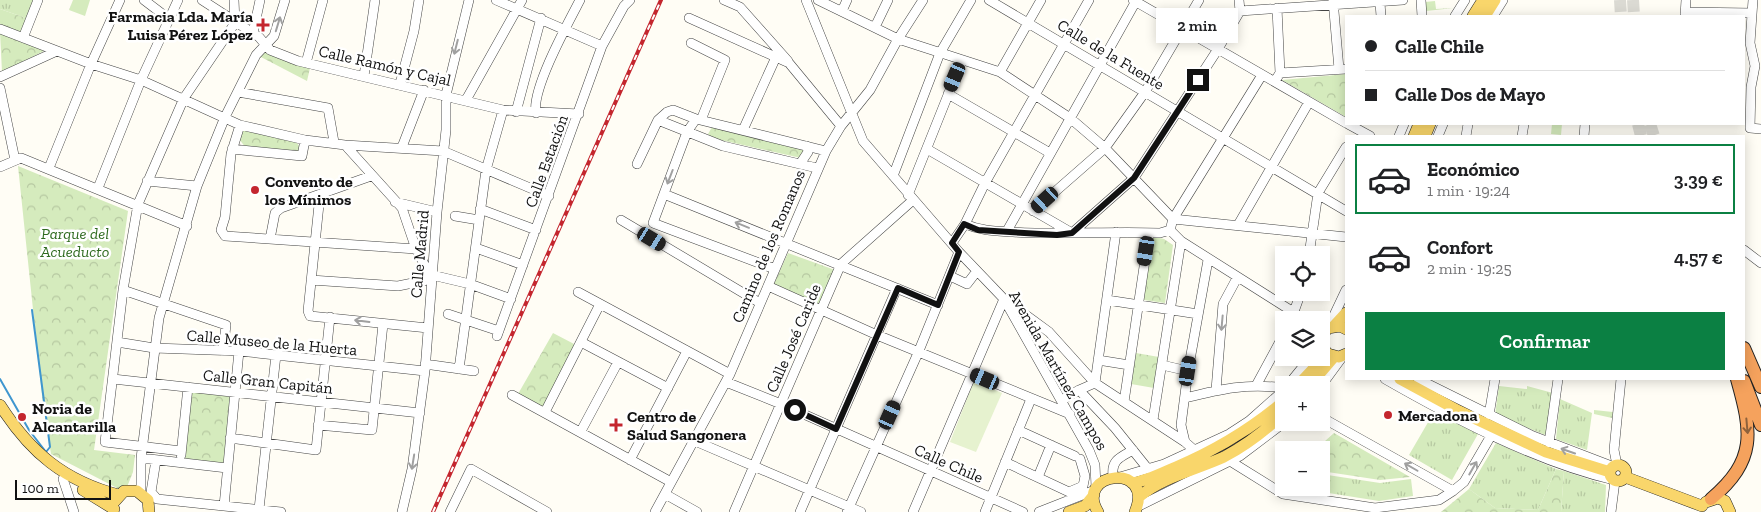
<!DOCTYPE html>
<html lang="es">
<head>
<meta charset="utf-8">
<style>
  body { margin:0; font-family:"Zilla Slab",serif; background:#f6f6f6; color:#202124; height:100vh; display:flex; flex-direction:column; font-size:19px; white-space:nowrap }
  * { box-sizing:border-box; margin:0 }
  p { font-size:16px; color:#757577 }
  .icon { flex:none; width:28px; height:28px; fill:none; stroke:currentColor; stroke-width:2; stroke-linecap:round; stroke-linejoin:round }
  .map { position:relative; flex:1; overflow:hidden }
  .details { position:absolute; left:1345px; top:135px; width:400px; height:245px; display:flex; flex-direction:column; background:#fff; border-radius:0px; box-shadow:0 2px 12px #0003 }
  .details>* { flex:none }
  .hud { position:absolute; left:1345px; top:15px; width:400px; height:110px; border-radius:0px; box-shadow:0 2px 12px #0003; display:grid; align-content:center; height:110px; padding:0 20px; background:#fff }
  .fabs { position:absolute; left:1275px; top:246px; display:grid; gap:10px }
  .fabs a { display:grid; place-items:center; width:55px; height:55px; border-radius:0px; background:#fff; box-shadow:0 2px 12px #0003; font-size:25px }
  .scale { position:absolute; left:15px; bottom:12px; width:96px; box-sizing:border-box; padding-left:5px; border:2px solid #111; border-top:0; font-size:14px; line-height:18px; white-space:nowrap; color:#111; -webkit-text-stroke:4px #fff; paint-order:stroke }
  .end { position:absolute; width:22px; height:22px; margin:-11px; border:6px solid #111; background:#fff; box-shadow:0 0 0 2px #fff }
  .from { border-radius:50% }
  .bubble { position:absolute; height:35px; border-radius:0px; background:#fff; box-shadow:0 2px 12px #0003; font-size:16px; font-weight:600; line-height:35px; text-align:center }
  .car { position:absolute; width:15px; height:30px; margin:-15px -8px; border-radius:6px; box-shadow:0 0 4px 1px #0007; background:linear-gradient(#222 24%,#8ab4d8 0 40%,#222 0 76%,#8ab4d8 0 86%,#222 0) }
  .hud b { display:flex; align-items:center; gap:18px; height:48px; font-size:19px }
  .hud b+b { border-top:1px solid #e0e0e0 }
  .hud i { width:12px; height:12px; background:#202124 }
  ul { padding:9px 0 0; list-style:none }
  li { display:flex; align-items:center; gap:15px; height:70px; margin:0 10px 8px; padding:0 10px; border:2px solid transparent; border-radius:0px }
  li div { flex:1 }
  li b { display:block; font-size:19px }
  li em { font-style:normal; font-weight:600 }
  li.active { border-color:#0b8043 }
  li>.icon { width:45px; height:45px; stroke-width:1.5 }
  .cta { display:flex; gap:10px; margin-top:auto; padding:10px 20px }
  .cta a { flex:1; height:58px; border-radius:0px; background:#0b8043; color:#fff; font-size:20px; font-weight:600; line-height:58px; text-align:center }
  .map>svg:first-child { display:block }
  .grass { fill:url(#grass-tufts) }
  .park { fill:url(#park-crowns) }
  .pitch { fill:#e6f2cf }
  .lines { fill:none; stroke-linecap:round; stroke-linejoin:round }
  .stream { stroke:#3f96cf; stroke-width:2 }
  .highway-tunnel { stroke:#dbdad3; stroke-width:12; stroke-dasharray:12 6; stroke-linecap:butt }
  .minor-casing { stroke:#444; stroke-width:10 }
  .major-casing { stroke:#222; stroke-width:12 }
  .highway-casing { stroke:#222; stroke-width:14 }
  .minor { stroke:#fff; stroke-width:9 }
  .major { stroke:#f9d66b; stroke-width:11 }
  .highway { stroke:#f5a25d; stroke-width:12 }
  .rail-casing { stroke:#c4262e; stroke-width:4 }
  .rail { stroke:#fff; stroke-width:2; stroke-dasharray:5.5; stroke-linecap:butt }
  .oneway { stroke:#a0a0a0 }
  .oneway2 { stroke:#8e613b }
  .route { stroke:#111; stroke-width:6 }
  .poi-dot { fill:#c4262e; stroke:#fff; stroke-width:2 }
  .labels { text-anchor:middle; stroke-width:5; stroke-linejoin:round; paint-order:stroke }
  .poi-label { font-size:16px; font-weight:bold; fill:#111; stroke:#fff; text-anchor:start }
  .street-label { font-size:16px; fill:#111; stroke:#fff }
  .park-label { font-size:16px; font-style:italic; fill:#2f6b1f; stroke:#fff }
</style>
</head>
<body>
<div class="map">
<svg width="1761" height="512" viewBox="0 0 1761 512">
  <defs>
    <pattern id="grass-tufts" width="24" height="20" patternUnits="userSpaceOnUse" patternTransform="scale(1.25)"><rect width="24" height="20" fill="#d5ebbd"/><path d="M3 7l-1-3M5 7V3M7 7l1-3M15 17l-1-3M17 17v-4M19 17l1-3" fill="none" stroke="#b6c8a1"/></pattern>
    <pattern id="park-crowns" width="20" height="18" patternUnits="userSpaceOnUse" patternTransform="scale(1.25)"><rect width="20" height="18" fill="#d5ebbd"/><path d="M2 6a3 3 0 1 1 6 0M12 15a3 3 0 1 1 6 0" fill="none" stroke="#b6c8a1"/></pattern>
  </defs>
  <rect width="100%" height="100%" fill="#fffdf5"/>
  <path class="grass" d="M0,0h33l-7,18 -26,-9z
    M73,0h17l-5,16 -16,-6z
    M1435,1l1,8 18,-1 -28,3 -1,-9z
    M1552,124h10l-1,11 -10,-1z
    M1499,386l28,3v-3l26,7 -5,43 -53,-21z
    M1560,399l32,14 -5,37 -31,-11z
    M1594,410l19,2 -1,6 -18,-4z
    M1434,412l44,22 -26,46 -43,-25z
    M1496,443l60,26 -18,41 -43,-2 -26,-19z
    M1564,471l42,14 -1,27h-44z
    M1321,474l59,9 31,-4 2,17 -34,5 -82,-13h24z"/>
  <path class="park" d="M0,9l26,9 -5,19 -21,-8z
    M0,32l48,17 -46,23z
    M266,52l44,16 -3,13 -48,-25z
    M1346,74v43l-64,-37z
    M712,127l94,22 -5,9 -89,-20 -4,-4z
    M244,129l52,13 4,5 -3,7 -51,-6 -7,-9z
    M18,166l110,45 -34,239 41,5 -2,17 -6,15 -8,2 -68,-35 -8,-49z
    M1151,236l13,3 9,6 -8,58 -21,-3z
    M788,253l47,17 -15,35 -47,-19z
    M553,333l23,12 -34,63 -24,-14z
    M1136,353l23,4 -5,31 -23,-4z
    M191,391l41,6 -7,70 -42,-6z
    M1334,433l76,44 -30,3 -59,-9v-21h-6z
    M1556,469l8,2 -3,41h-120l28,-23 26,19 43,2z"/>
  <path class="pitch" d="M974,381l28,12 -26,59 -26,-10z"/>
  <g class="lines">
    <path class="stream" d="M0,379l29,51 17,22 4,-5 -18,-137"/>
    <path class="highway-tunnel" d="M1620,0l1,16
      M1633,0l1,16
      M1638,124l3,12
      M1650,124l4,12"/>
    <g class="minor-casing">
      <path id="minor" d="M144,0l25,19
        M202,0l57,37 11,13 28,11 205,49 76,4
        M496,0l106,46
        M724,0l16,7 48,54
        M806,0l57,141 96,111 45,47 85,151 6,15 1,22
        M818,0l80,39 102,33 70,46 35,30 68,71 -3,11 11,11 125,79
        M989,0l357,211
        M1133,0l213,123
        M1239,0l1,11
        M1333,0l6,69
        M1421,0l1,16
        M1753,0l-3,43 5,23 -4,21 -1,41 11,1
        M1380,3l1,13
        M1277,8l3,65
        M842,11l5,-11
        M1240,11l163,-11
        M1685,12l67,1
        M1455,16l10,-16
        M1493,16l10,-16
        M1685,16l1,-16
        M689,18l100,45 52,63
        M875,27l13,-27
        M0,29l91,35 50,16 99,45 65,15 -3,16 -70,-7
        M253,33l7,-33
        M23,38l15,-38
        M691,43l34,17 -24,60
        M306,63l17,-63
        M1000,72l41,-72
        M1262,75l-89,144 173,18
        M364,76l11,-76
        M0,77l57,-26
        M1275,81l5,-8 66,-4
        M400,84l14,-53 5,-31
        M0,88l15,72
        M238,92l90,16 6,34
        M948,94l102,59
        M466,100l56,-100
        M516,112l25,-94
        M536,113c-5,-23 32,-90 44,-113
        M696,119l-23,-9 -6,2 -9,8 65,26 94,22
        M1348,124l22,12
        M240,125l-9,29 -6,63 -4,13 4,6 191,13
        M743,130l33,-73
        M1399,136l5,-12
        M1438,136l5,-12
        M1466,136l2,-12
        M1522,136l2,-12
        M1584,136l1,-12
        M305,140l40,5 57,63 14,41 16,30 -34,7 -87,-6
        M345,145l98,6 106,45
        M402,147l22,-57
        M927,149l145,84 62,-55 84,-129 22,-38
        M637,164l21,-44
        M800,164l8,-12 -1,-6
        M0,167l21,-9 166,68
        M49,168l42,-104 29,-64
        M893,176l47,-123 31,-53
        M147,181l50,5
        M98,188l43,-108 37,-80
        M664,194l274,111
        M320,195l-12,116 2,5 118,12
        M908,195l54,-135
        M395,202l42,10
        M480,209l56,21
        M1033,211l72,-63 40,-56 54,-92
        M455,216l24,4
        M621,220l139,83
        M965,224l20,-41 104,-183
        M1238,225l71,-123
        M1007,231l129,-230
        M270,239l5,-26 6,-5 90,-32
        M952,243l13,-19c16,7 31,7 48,8 49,3 98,-1 147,1l10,-3
        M476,248l47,17
        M1744,250l17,13
        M1309,255l9,-62 28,-46
        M775,269l-122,-46 34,-91 9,-13 130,32
        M432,275l38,9 41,15
        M950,276l17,8 10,-13
        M768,286l109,49 193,79
        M123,290l103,35 -3,26
        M578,292l152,82
        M1107,300l91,14
        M448,314l51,17
        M1291,320l10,-28
        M1328,328l18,-38
        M497,336l105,-290 22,-40 6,-6
        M117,342l37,6 85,3 186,20
        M581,342l87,46
        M1098,360l31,5
        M425,364l49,7
        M1162,365l26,6
        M459,369l27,-199 17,-60
        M113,379l307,34
        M1385,379c68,39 152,83 229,101
        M1418,379l115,57 81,31
        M726,382l55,22 242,108
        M1257,384l27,-50
        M1288,385l22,-27
        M1321,386l22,-30
        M1079,390l16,-7 21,-151
        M1216,390l7,-86 14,-26
        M512,395l159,87
        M1185,398c36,-9 62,-15 99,-10
        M1062,400l17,-10 36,38 33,41
        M1124,402l25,-169
        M545,412l55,-108
        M1489,415l6,-36
        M1321,417l132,74
        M1153,420l28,-179
        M318,425l54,5 11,-106
        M1018,430l57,26
        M581,431l37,-69
        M230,438l86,12 14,-133
        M695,441l166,71
        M1549,443l9,-64
        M1193,449l-8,-7 -4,-17 7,-54 20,-111
        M181,451l-76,-9 18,-152 15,-86 46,-106 51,-75 -1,-23
        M181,455l7,-68
        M141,458l86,10
        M156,460l-5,32 6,7 124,13
        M630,460l57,-109
        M1230,461l53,33 92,14 64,-8 14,-9 11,-9 28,-48
        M1005,462l64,30 14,-6 2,-10 -5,-17
        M1617,465l-3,-15 7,-71
        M1113,475c-2,-15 8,-18 20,-25
        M1038,477l13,-32
        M1120,477l44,-13 65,-30 20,-13 35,-31
        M63,479l11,33
        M141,493v-35l18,-140 38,-132 28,-69 31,-62 18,-19 11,-36
        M665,494l32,18
        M224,506l15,-155
        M1137,507l103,-51 45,-34
        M259,509l17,-154
        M402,512l10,-43 13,-98 12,-159 9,-82v-35l23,-95
        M450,512l21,-43 76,43
        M655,512l75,-138 96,-223 15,-25 29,-36 28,-51 25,-39
        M734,512l107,-248 72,-64
        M800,512l97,-224
        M847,512l71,-159 41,-101
        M913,512l91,-213 45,33 46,51 90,59
        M985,512l46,-113
        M1039,512l56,-22
        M1611,512l4,-31"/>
    </g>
    <g class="major-casing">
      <path id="major" d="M1473,16l10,-16
        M1485,16l10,-16
        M1414,136l5,-12
        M1425,136l5,-12
        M1334,326l12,-13
        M1346,329l-6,-3 -12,2c-9,9 -8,18 0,26l11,3 7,-3
        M1400,379l59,32 87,41 64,20
        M1298,385l17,-18 5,-9
        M1310,385l24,-28
        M0,405c30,47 64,76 119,90
        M1610 473a8 8 0 1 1 16 0a8 8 0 1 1-16 0Z
        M1625,477l77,29
        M1132,483c15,-2 30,-10 44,-16 40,-17 74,-37 108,-66
        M83,490l31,19
        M1139,497c21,-19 59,-28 85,-40 21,-11 42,-27 60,-44
        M115,501l9,-10h13l11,9 1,12
        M1706,502l12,-4 7,3 5,11
        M1069,512l16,-6 9,-11
        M1098,512c-25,-41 58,-50 37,0"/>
    </g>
    <g class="highway-casing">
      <path id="highway" d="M1744,348l17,39
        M1744,381l17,44
        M1711,499c46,-39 41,-67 26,-120"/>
    </g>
    <use href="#minor" class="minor"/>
    <use href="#major" class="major"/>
    <use href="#highway" class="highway"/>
    <g class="rail-casing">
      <path id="rail" d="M433,512l228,-512"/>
    </g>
    <use href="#rail" class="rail"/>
  </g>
  <defs><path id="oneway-shaft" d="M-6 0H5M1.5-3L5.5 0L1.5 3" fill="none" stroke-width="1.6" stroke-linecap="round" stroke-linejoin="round" transform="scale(1.25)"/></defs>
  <g class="oneway">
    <use href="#oneway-shaft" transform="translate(278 24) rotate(-73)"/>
    <use href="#oneway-shaft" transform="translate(456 47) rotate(104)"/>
    <use href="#oneway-shaft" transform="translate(670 177) rotate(111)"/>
    <use href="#oneway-shaft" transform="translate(742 225) rotate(-158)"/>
    <use href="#oneway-shaft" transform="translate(362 321) rotate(-173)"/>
    <use href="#oneway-shaft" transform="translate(1222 323) rotate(95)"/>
    <use href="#oneway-shaft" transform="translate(1568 451) rotate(-161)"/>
    <use href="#oneway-shaft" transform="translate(413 462) rotate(99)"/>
    <use href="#oneway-shaft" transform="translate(1411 467) rotate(-150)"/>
    <use href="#oneway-shaft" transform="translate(1473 468) rotate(-60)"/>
  </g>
  <use class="oneway2" href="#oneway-shaft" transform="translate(1747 426) rotate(85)"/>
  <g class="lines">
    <path class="route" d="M795,410l41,19 62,-141 40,17 21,-53 -7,-9 12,-19 14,6 79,5 15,-2 62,-55 64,-98"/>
  </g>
  <g class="poi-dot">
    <path d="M260.5 17.5h5v5h5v5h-5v5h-5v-5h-5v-5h5z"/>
    <circle cx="255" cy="190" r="5"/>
    <circle cx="1388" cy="415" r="5"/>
    <circle cx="22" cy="417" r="5"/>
    <path d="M613.5 417.5h5v5h5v5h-5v5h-5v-5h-5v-5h5z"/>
  </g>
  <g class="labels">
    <g class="poi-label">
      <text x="253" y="22" text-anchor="end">Farmacia Lda. María<tspan x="253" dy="18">Luisa Pérez López</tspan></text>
      <text x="265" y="187">Convento de<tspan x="265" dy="18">los Mínimos</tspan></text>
      <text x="32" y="414">Noria de<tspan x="32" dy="18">Alcantarilla</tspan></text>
      <text x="1398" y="421">Mercadona</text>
      <text x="627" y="422">Centro de<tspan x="627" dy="18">Salud Sangonera</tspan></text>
    </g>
    <g class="street-label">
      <text transform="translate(1111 54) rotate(31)" y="6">Calle de la Fuente</text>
      <text transform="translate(385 65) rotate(13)" y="6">Calle Ramón y Cajal</text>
      <text transform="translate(546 161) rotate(-70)" y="6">Calle Estación</text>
      <text transform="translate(768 246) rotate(-67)" y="6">Camino de los Romanos</text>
      <text transform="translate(419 254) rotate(-85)" y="6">Calle Madrid</text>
      <text transform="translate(793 338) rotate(-67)" y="6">Calle José Caride</text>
      <text transform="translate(272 342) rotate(5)" y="6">Calle Museo de la Huerta</text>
      <text transform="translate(1059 370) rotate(60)" y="6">Avenida Martínez Campos</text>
      <text transform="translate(268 381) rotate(6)" y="6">Calle Gran Capitán</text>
      <text transform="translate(949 463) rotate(24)" y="6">Calle Chile</text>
    </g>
    <g class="park-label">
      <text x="75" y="239">Parque del<tspan x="75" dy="18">Acueducto</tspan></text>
    </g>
  </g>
</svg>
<div class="fabs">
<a><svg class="icon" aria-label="locate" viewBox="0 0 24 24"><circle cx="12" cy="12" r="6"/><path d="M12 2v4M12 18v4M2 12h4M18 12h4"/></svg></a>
<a><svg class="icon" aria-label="layers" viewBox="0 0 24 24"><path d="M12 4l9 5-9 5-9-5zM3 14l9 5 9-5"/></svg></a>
<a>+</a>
<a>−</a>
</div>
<div class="scale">100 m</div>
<i class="end from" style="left:795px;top:410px"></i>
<i class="end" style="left:1198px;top:80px"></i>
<div class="bubble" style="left:1156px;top:8px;width:82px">2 min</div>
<i class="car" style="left:955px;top:77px;rotate:203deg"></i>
<i class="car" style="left:1045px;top:200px;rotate:228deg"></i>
<i class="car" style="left:652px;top:239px;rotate:121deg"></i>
<i class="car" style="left:1146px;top:251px;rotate:189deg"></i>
<i class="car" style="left:1188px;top:371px;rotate:9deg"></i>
<i class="car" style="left:985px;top:379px;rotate:293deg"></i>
<i class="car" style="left:890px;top:415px;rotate:24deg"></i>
<div class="hud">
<b><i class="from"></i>Calle Chile</b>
<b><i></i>Calle Dos de Mayo</b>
</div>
<section class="details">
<ul>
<li class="active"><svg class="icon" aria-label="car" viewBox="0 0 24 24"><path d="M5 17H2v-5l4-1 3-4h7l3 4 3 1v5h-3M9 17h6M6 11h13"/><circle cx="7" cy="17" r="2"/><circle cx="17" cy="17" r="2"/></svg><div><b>Económico</b><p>1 min · 19:24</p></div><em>3.39 €</em></li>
<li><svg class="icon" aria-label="car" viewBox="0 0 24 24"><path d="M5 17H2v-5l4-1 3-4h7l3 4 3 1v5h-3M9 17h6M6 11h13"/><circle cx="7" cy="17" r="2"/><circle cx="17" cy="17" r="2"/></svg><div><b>Confort</b><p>2 min · 19:25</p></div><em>4.57 €</em></li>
</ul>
<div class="cta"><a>Confirmar</a></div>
</section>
</div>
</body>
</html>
